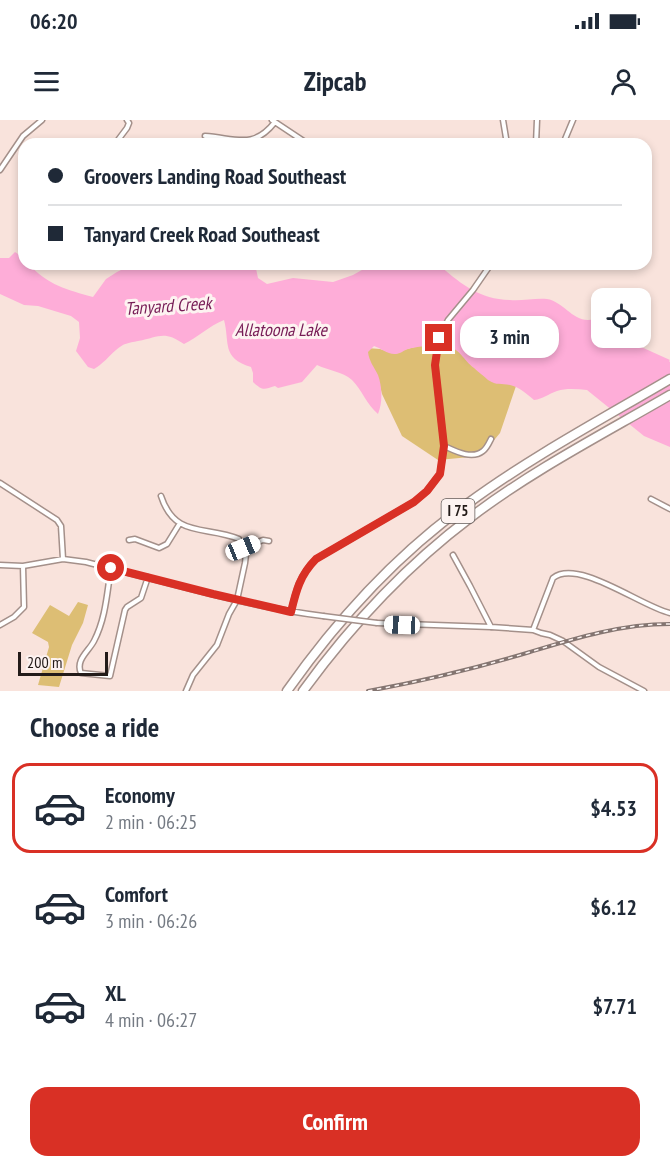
<!DOCTYPE html>
<html lang="en">
<head>
<meta charset="utf-8">
<style>
  body { margin:0; font-family:"PT Sans Narrow",sans-serif; background:#f2f2f3; color:#1f2937; height:100vh; display:flex; flex-direction:column; font-size:22px; white-space:nowrap }
  * { box-sizing:border-box; margin:0 }
  p { font-size:20px; color:#747a83 }
  .icon { flex:none; width:33px; height:33px; fill:none; stroke:currentColor; stroke-width:2; stroke-linecap:round; stroke-linejoin:round }
  .map { position:relative; height:571px; overflow:hidden }
  .side { display:flex; flex-direction:column; background:#fff; flex:1 }
  .side>* { flex:none }
  .hud { position:absolute; left:18px; top:18px; width:634px; height:132px; border-radius:18px; box-shadow:0 3px 9px #0003; display:grid; align-content:center; height:132px; padding:0 30px; background:#fff }
  .tools { position:absolute; left:591px; top:168px; display:grid; gap:12px }
  .tools a { display:grid; place-items:center; width:60px; height:60px; border-radius:12px; background:#fff; box-shadow:0 3px 9px #0003; font-size:30px }
  .scale { position:absolute; left:18px; bottom:15px; width:90px; box-sizing:border-box; padding-left:6px; border:3px solid #231b19; border-top:0; font-size:16px; line-height:21px; white-space:nowrap; color:#231b19; -webkit-text-stroke:4px #fdf3f1; paint-order:stroke }
  .end { position:absolute; width:27px; height:27px; margin:-14px; border:8px solid #d93025; background:#fff; box-shadow:0 0 0 3px #fff }
  .from { border-radius:50% }
  .bubble { position:absolute; height:42px; border-radius:18px; background:#fff; box-shadow:0 3px 9px #0003; font-size:20px; font-weight:600; line-height:42px; text-align:center }
  .car { position:absolute; width:18px; height:36px; margin:-18px -9px; border-radius:8px; box-shadow:0 0 4px 2px #0007; background:linear-gradient(#fff 24%,#345 0 40%,#fff 0 76%,#345 0 86%,#fff 0) }
  .hud b { display:flex; align-items:center; gap:21px; height:57px; font-size:22px }
  .hud b+b { border-top:2px solid #e0e1e3 }
  .hud i { width:15px; height:15px; background:#1f2937 }
  ul { padding:0; list-style:none }
  li { display:flex; align-items:center; gap:18px; height:90px; margin:0 12px 9px; padding:0 18px; border:3px solid transparent; border-radius:18px }
  li div { flex:1 }
  li b { display:block; font-size:22px }
  li em { font-style:normal; font-weight:600 }
  li.selected { border-color:#d93025 }
  li>.icon { width:54px; height:54px; stroke-width:1.5 }
  h2 { padding:0 30px; font-size:27px; line-height:72px }
  .button { display:flex; gap:12px; margin-top:auto; padding:12px 30px }
  .button a { flex:1; height:69px; border-radius:18px; background:#d93025; color:#fff; font-size:24px; font-weight:600; line-height:69px; text-align:center }
  .status { display:flex; justify-content:space-between; align-items:center; height:42px; padding:0 30px; background:#fff; direction:ltr }
  .status svg { height:16px; fill:currentColor }
  header { display:flex; justify-content:space-between; align-items:center; height:78px; padding:0 30px; background:#fff; font-size:27px; font-weight:600 }
  .map>svg:first-child { display:block }
  .green { fill:#ddbe74 }
  .water { fill:#feadd8 }
  .lines { fill:none; stroke-linecap:round; stroke-linejoin:round }
  .street-casing { stroke:#a4908a; stroke-width:7 }
  .highway-casing { stroke:#a4908a; stroke-width:11 }
  .street { stroke:#fff; stroke-width:4 }
  .highway { stroke:#fff; stroke-width:8 }
  .rail-casing { stroke:#847571; stroke-width:4 }
  .rail { stroke:#fdf3f1; stroke-width:1.5; stroke-dasharray:4.5; stroke-linecap:butt }
  .street-bridge-casing { stroke:#a4908a; stroke-width:7; stroke-linecap:butt }
  .street-bridge { stroke:#fff; stroke-width:4 }
  .route { stroke:#d93025; stroke-width:8 }
  .labels { text-anchor:middle; stroke-width:6; stroke-linejoin:round; paint-order:stroke }
  .shield { fill:#fdf3f1; stroke:#645c5a; stroke-width:1.5 }
  .shield-label { font-size:15px; font-weight:bold; fill:#231b19 }
  .water-label { font-size:18px; font-style:italic; fill:#771c56; stroke:#fdf3f1 }
</style>
</head>
<body>
<div class="status"><b>06:20</b><svg viewBox="0 0 49 12"><path d="M0 12V9h3v3zM5 12V6h3v6zM10 12V3h3v9zM15 12V0h3v12zM26 1h20v11H26zM47 4h2v5h-2z"/></svg></div>
<header><svg class="icon" aria-label="menu" viewBox="0 0 24 24"><path d="M4 6h16M4 12h16M4 18h16"/></svg>Zipcab<svg class="icon" aria-label="person" viewBox="0 0 24 24"><circle cx="12" cy="8" r="4"/><path d="M4 21q1-7 8-7t8 7"/></svg></header>
<div class="map">
<svg width="670" height="571" viewBox="0 0 670 571">
  <rect width="100%" height="100%" fill="#f9e3dc"/>
  <path class="green" d="M429,223h23l64,43 -16,47 -19,23 -43,4 -36,-24 -20,-42 -4,-16 -11,-18v-12l13,1 13,4z
    M78,482l10,3 -5,18 -11,22 -13,42 -21,-2 11,-38 -1,-5 -16,-9 18,-28 19,11z"/>
  <path class="water" d="M15,132l9,6v6h5c18,21 39,26 64,33l13,-18 11,-7 8,-4 7,-1 11,3 23,-4 3,-2h86l3,14 9,6 26,-6 40,4 20,-7 16,-9 23,-2h48l1,3c22,18 38,32 69,33 12,1 25,-2 37,-1 15,2 25,21 41,21 4,0 9,-2 13,-3l1,21h30l7,8 31,14 -1,1 1,1v85l-26,-11 -57,-46c-10,-1 -21,-2 -30,1 -9,3 -14,8 -23,9 -7,-6 -15,-13 -24,-15 -9,-2 -13,1 -22,-5 -4,-4 -10,-8 -14,-12 -11,-8 -14,-20 -28,-22 -8,-1 -30,0 -38,3 -4,1 -8,5 -12,5 -8,1 -15,-6 -22,-8l-6,6c1,9 6,15 10,23 4,11 5,27 0,39 -11,-9 -16,-24 -26,-34 -10,-9 -23,-9 -35,-15l-15,17 -24,6 -3,-2c-12,4 -13,4 -22,-4v-9l-2,-6c-30,-9 -21,-25 -27,-47 -15,6 -26,17 -40,24 -20,-14 -25,-7 -46,-3 -10,2 -14,2 -22,9 -7,6 -13,14 -22,19l-6,-2 -12,-16 4,-13 -1,-16 -8,-6 -33,-10 -14,-1 -24,-11v-36h9z"/>
  <g class="lines">
    <g class="street-casing">
      <path id="street" d="M272,0l36,24
        M503,0l4,24
        M205,16c31,2 48,14 70,-14
        M115,24l12,-16 2,-5 -2,-3
        M536,24l1,-24
        M563,24l10,-24
        M0,50l23,-34 19,-16
        M444,326c11,5 28,14 39,5 4,-3 6,-8 8,-12
        M0,363l57,37 4,6 2,33
        M161,376c14,43 45,29 78,43l7,15 -1,9 -8,37 -8,14 -12,31 -24,30 -7,16
        M651,379l19,10
        M129,420l6,-1 24,9 8,-4 13,-21
        M243,428l20,-8 6,1
        M453,435l17,31 21,41
        M0,445l23,1 40,-7 23,3c78,19 157,44 237,54
        M111,448c-4,24 -5,50 -17,73 -5,10 -19,19 -13,32l29,3 15,-66 2,-3 14,-9 7,-21
        M291,492c5,-22 8,-36 25,-53l98,-57 13,-11 13,-17 4,-28 -9,-81 4,-27 9,-18 25,-30 18,-26
        M377,503l114,4 42,3 8,3 9,2 13,6 36,26 45,24
        M0,505l14,-8 10,-10 -1,-41
        M533,510l20,-52c25,-20 89,29 117,35"/>
    </g>
    <g class="highway-casing">
      <path id="highway" d="M287,571c50,-71 109,-136 180,-187 64,-47 135,-85 203,-125
        M303,571c48,-66 103,-125 168,-174 62,-47 132,-83 199,-122"/>
    </g>
    <use href="#street" class="street"/>
    <use href="#highway" class="highway"/>
    <g class="rail-casing">
      <path id="rail" d="M368,571c55,-10 109,-23 162,-39 46,-14 91,-28 140,-28"/>
    </g>
    <use href="#rail" class="rail"/>
    <g class="street-bridge-casing">
      <path id="street-bridge" d="M323,496l54,7"/>
    </g>
    <use href="#street-bridge" class="street-bridge"/>
  </g>
  <g class="lines">
    <path class="route" d="M111,448l102,26 78,18c5,-21 9,-37 25,-53l98,-57 13,-11 13,-17 4,-28 -9,-81 4,-27"/>
  </g>
  <g class="labels">
    <rect class="shield" x="441.5" y="379" width="33" height="24" rx="4.5"/>
    <g class="shield-label">
      <text x="458" y="396">I 75</text>
    </g>
    <g class="water-label">
      <text transform="translate(168 186) rotate(-4)" y="6">Tanyard Creek</text>
      <text x="281" y="216">Allatoona Lake</text>
    </g>
  </g>
</svg>
<div class="tools">
<a><svg class="icon" aria-label="locate" viewBox="0 0 24 24"><circle cx="12" cy="12" r="6"/><path d="M12 2v4M12 18v4M2 12h4M18 12h4"/></svg></a>
</div>
<div class="scale">200 m</div>
<i class="end from" style="left:111px;top:448px"></i>
<i class="end" style="left:439px;top:218px"></i>
<div class="bubble" style="left:460px;top:196px;width:99px">3 min</div>
<i class="car" style="left:243px;top:428px;rotate:68deg"></i>
<i class="car" style="left:402px;top:505px;rotate:272deg"></i>
<div class="hud">
<b><i class="from"></i>Groovers Landing Road Southeast</b>
<b><i></i>Tanyard Creek Road Southeast</b>
</div>
</div>
<section class="side">
<h2>Choose a ride</h2>
<ul>
<li class="selected"><svg class="icon" aria-label="car" viewBox="0 0 24 24"><path d="M5 17H2v-5l4-1 3-4h7l3 4 3 1v5h-3M9 17h6M6 11h13"/><circle cx="7" cy="17" r="2"/><circle cx="17" cy="17" r="2"/></svg><div><b>Economy</b><p>2 min · 06:25</p></div><em>$4.53</em></li>
<li><svg class="icon" aria-label="car" viewBox="0 0 24 24"><path d="M5 17H2v-5l4-1 3-4h7l3 4 3 1v5h-3M9 17h6M6 11h13"/><circle cx="7" cy="17" r="2"/><circle cx="17" cy="17" r="2"/></svg><div><b>Comfort</b><p>3 min · 06:26</p></div><em>$6.12</em></li>
<li><svg class="icon" aria-label="car" viewBox="0 0 24 24"><path d="M5 17H2v-5l4-1 3-4h7l3 4 3 1v5h-3M9 17h6M6 11h13"/><circle cx="7" cy="17" r="2"/><circle cx="17" cy="17" r="2"/></svg><div><b>XL</b><p>4 min · 06:27</p></div><em>$7.71</em></li>
</ul>
<div class="button"><a>Confirm</a></div>
</section>
</body>
</html>
